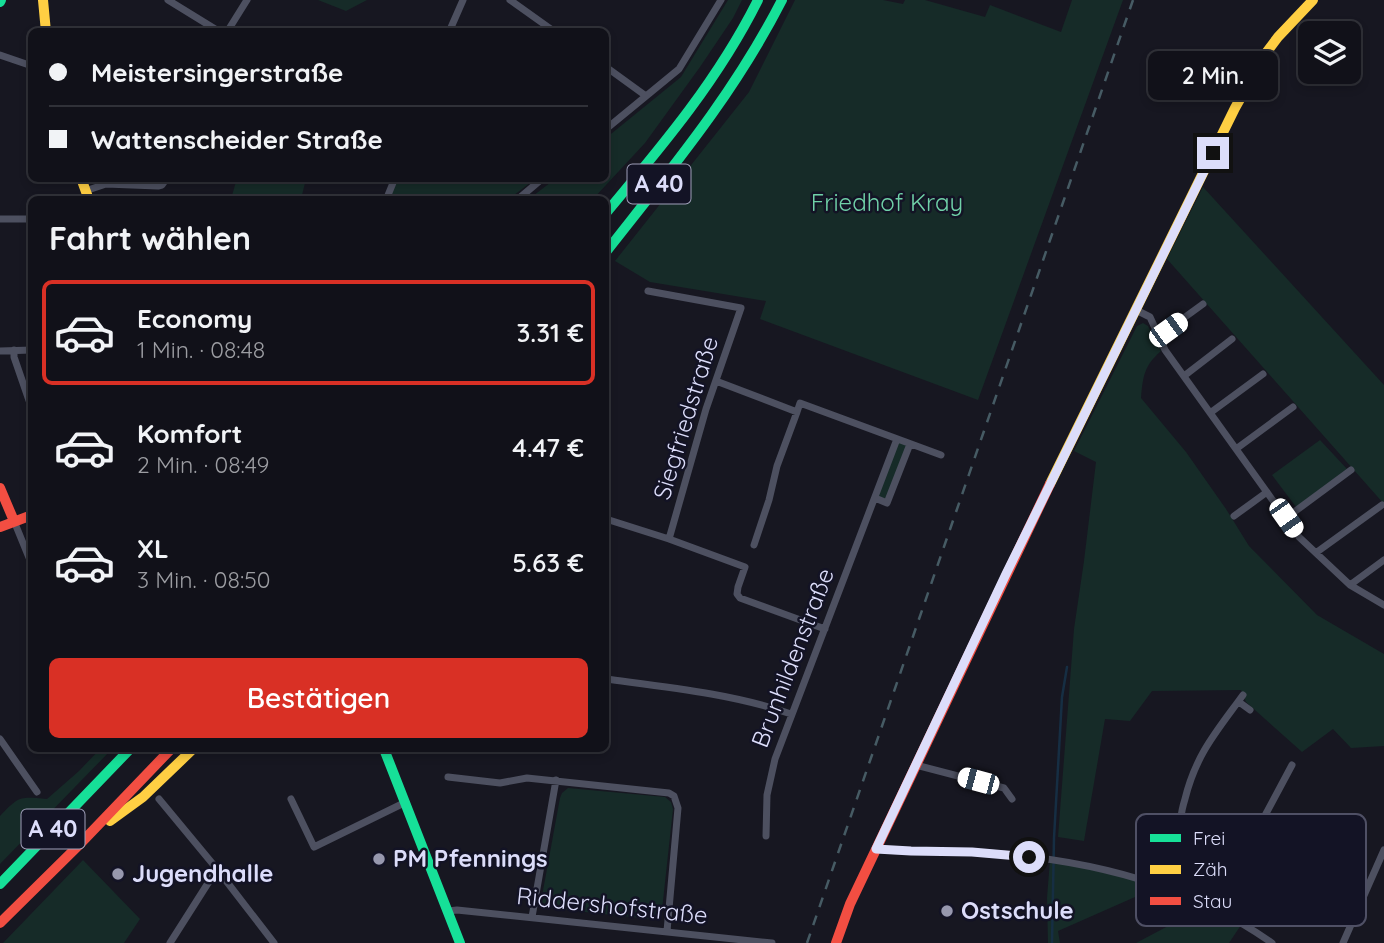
<!DOCTYPE html>
<html lang="de">
<head>
<meta charset="utf-8">
<style>
  body { margin:0; font-family:Quicksand,sans-serif; background:#1a1a22; color:#f1f3f6; height:100vh; display:flex; flex-direction:column; font-size:26px; white-space:nowrap }
  * { box-sizing:border-box; margin:0 }
  p { font-size:23px; color:#9c9da2 }
  .icon { flex:none; width:38px; height:38px; fill:none; stroke:currentColor; stroke-width:2; stroke-linecap:round; stroke-linejoin:round }
  .map { position:relative; flex:1; overflow:hidden }
  .panel { position:absolute; left:28px; top:196px; width:581px; height:556px; display:flex; flex-direction:column; background:#111119; border-radius:10px; box-shadow:0 4px 10px #0003,0 0 0 2px #303138 }
  .panel>* { flex:none }
  .top-card { position:absolute; left:28px; top:28px; width:581px; height:154px; border-radius:10px; box-shadow:0 4px 10px #0003,0 0 0 2px #303138; display:grid; align-content:center; height:154px; padding:0 21px; background:#111119 }
  .buttons { position:absolute; left:1298px; top:21px; display:grid; gap:14px }
  .buttons a { display:grid; place-items:center; width:63px; height:63px; border-radius:10px; background:#111119; box-shadow:0 4px 10px #0003,0 0 0 2px #303138; font-size:35px }
  .end { position:absolute; width:32px; height:32px; margin:-16px; border:9px solid #dcddfa; background:#111; box-shadow:0 0 0 4px #111 }
  .from { border-radius:50% }
  .bubble { position:absolute; height:49px; border-radius:10px; background:#111119; box-shadow:0 4px 10px #0003,0 0 0 2px #303138; font-size:23px; font-weight:600; line-height:49px; text-align:center }
  .car { position:absolute; width:21px; height:42px; margin:-21px -10px; border-radius:9px; box-shadow:0 0 5px 2px #0007; background:linear-gradient(#fff 24%,#345 0 40%,#fff 0 76%,#345 0 86%,#fff 0) }
  .top-card b { display:flex; align-items:center; gap:24px; height:66px; font-size:26px }
  .top-card b+b { border-top:2px solid #303138 }
  .top-card i { width:18px; height:18px; background:#f1f3f6 }
  ul { padding:0; list-style:none }
  li { display:flex; align-items:center; gap:21px; height:105px; margin:0 14px 10px; padding:0 7px; border:4px solid transparent; border-radius:10px }
  li div { flex:1 }
  li b { display:block; font-size:26px }
  li em { font-style:normal; font-weight:600 }
  li.on { border-color:#d93025 }
  li>.icon { width:63px; height:63px; stroke-width:1.5 }
  h2 { padding:0 21px; font-size:32px; line-height:84px }
  .primary-button { display:flex; gap:14px; margin-top:auto; padding:14px 21px }
  .primary-button a { flex:1; height:80px; border-radius:10px; background:#d93025; color:#fff; font-size:28px; font-weight:600; line-height:80px; text-align:center }
  .map>svg:first-child { display:block }
  .green { fill:#162b28 }
  .lines { fill:none; stroke-linecap:round; stroke-linejoin:round }
  .stream { stroke:#162e43; stroke-width:2.5 }
  .street { stroke:#4d5060; stroke-width:7 }
  .fast { stroke:#16e098; stroke-width:10 }
  .slow { stroke:#ffcf43; stroke-width:10 }
  .jam { stroke:#f24e42; stroke-width:10 }
  .rail { stroke:#465b64; stroke-width:2.5; stroke-dasharray:10 9; stroke-linecap:butt }
  .route { stroke:#dcddfa; stroke-width:9 }
  .poi-dot { fill:#9798ae; stroke:#131325; stroke-width:2.5 }
  .labels { text-anchor:middle; stroke-width:5; stroke-linejoin:round; paint-order:stroke }
  .shield { fill:#131325; stroke:#a0a0ba; stroke-width:2 }
  .shield-label { font-size:23px; font-weight:bold; fill:#dcddfa }
  .park-label { font-size:24px; fill:#70d1a8; stroke:#131325 }
  .street-label { font-size:24px; fill:#dcddfa; stroke:#131325 }
  .poi-label { font-size:24px; font-weight:bold; fill:#dcddfa; stroke:#131325; text-anchor:start }
  .key { fill:#131325; stroke:#4f5065; stroke-width:2 }
  .key-label { font-size:19px; fill:#dcddfa }
</style>
</head>
<body>
<div class="map">
<svg width="1384" height="943" viewBox="0 0 1384 943">
  <rect width="100%" height="100%" fill="#171721"/>
  <path class="green" d="M318,0h49l-21,11z
    M728,0h14l-9,18 -33,49 -55,76 -52,56h-64l26,-20 51,-1v-40l75,-61z
    M795,0h88l20,4 2,-4h20l60,17 5,-12 71,27 11,-32h51l-145,400 -218,-81 6,-18 -116,-19 -35,-21 134,-169z
    M237,178h69v1l-5,20h-70z
    M398,179h137l-26,20 -120,1z
    M1203,187l181,198v119l-217,-245z
    M1143,323l5,3 13,25c-17,15 -18,25 -20,47l45,54 40,57 23,37 68,69 67,39v92l-33,2 -18,-19 -31,23 -56,-50 -5,-12 -89,1 -22,30 -25,-2 -21,122 -26,-4 16,-208 10,-68 12,-99 -22,-11 63,-125z
    M897,440l12,4 -22,57 -11,-4z
    M1320,440l27,29 -51,38 -24,-32z
    M100,749h12l-112,115v-48c20,-21 20,-19 47,-17l32,-28z
    M568,788l97,9 6,5 2,7 -12,110 -3,1 -118,-13 20,-109 2,-5z
    M83,860l57,59 -16,24h-121z
    M1050,860l110,26 -102,45 2,12h-12l-1,-45z
    M1204,907l37,18 -12,18h-93z"/>
  <g class="lines">
    <path class="stream" d="M1052,943l2,-105 8,-141 5,-30"/>
    <path class="street" d="M168,0l52,32
      M510,0l45,32
      M227,32l20,-32
      M449,32l14,-32
      M0,55l32,11
      M606,67l40,29
      M606,129l73,-60 42,-69
      M85,191l21,-7 52,2 4,-1 5,-7
      M386,200l9,-22
      M517,200l26,-22
      M0,219h32
      M648,291l93,17 -35,101 -37,130
      M1136,310l14,7 15,33 134,187 51,48 34,20
      M1159,336l44,-32
      M14,350v7l18,52
      M0,351l32,-1
      M1184,376l48,-37
      M716,381l81,31 3,-9 141,52
      M1210,413l53,-39
      M1236,449l57,-42
      M875,498l12,5 23,-59
      M1234,516l33,-24
      M1286,518l65,-48
      M606,519l63,20 76,28 -7,20 -1,7 3,4 85,31
      M14,521l18,44
      M754,545l15,-45 8,-34 20,-54
      M1317,552l65,-47
      M1350,585l34,-25
      M606,679c60,8 128,15 185,35
      M1239,702l11,8
      M0,739l37,53
      M916,765l88,23 8,11
      M448,777l52,6 27,-5 142,15 5,3 4,12 -11,123
      M159,799l58,70 57,74
      M291,799l23,48 92,-45
      M766,836l1,-41 8,-36 122,-320
      M876,849c32,4 65,1 97,3 105,5 212,29 299,91
      M1241,861c-15,-6 -44,-14 -54,-26 -9,-11 -6,-23 -2,-36 11,-45 32,-68 58,-104
      M1215,909l77,-144
      M448,911l9,-1 315,33
      M532,917l24,-137
      M170,943l47,-74
      M1343,943l41,-93"/>
    <path class="fast" d="M0,2l1,-2
      M606,213c57,-68 112,-133 152,-213
      M606,252c65,-83 128,-158 176,-252
      M384,749l76,194
      M0,884l130,-135"/>
    <path class="slow" d="M43,0l3,32
      M81,178l8,22
      M1050,484l185,-376 31,-55 12,-16 35,-37
      M110,821l33,-24 50,-48"/>
    <path class="jam" d="M0,488l14,33
      M0,527l32,-12
      M0,923l79,-78 92,-96
      M836,943l14,-39 200,-420"/>
    <path class="rail" d="M807,943l326,-943"/>
  </g>
  <g class="lines">
    <path class="route" d="M1029,857l-57,-5 -61,-1 -35,-2 130,-275 207,-421"/>
  </g>
  <g class="poi-dot">
    <circle cx="379" cy="859" r="7"/>
    <circle cx="118" cy="874" r="7"/>
    <circle cx="947" cy="911" r="7"/>
  </g>
  <g class="labels">
    <g class="shield">
      <rect x="627.5" y="164.5" width="63" height="39" rx="5"/>
      <rect x="21.5" y="809.5" width="63" height="39" rx="5"/>
    </g>
    <g class="shield-label">
      <text x="659" y="192">A 40</text>
      <text x="53" y="837">A 40</text>
    </g>
    <g class="park-label">
      <text x="887" y="211">Friedhof Kray</text>
    </g>
    <g class="street-label">
      <text transform="translate(686 418) rotate(-73)" y="8">Siegfriedstraße</text>
      <text transform="translate(793 658) rotate(-69)" y="8">Brunhildenstraße</text>
      <text transform="translate(612 906) rotate(6)" y="8">Riddershofstraße</text>
    </g>
    <g class="poi-label">
      <text x="393" y="867">PM Pfennings</text>
      <text x="132" y="882">Jugendhalle</text>
      <text x="961" y="919">Ostschule</text>
    </g>
  </g>
  <rect x="1136" y="814" width="230" height="112" rx="10" class="key"/>
  <rect x="1150" y="834" width="31" height="8" fill="#16e098"/>
  <rect x="1150" y="865" width="31" height="9" fill="#ffcf43"/>
  <rect x="1150" y="897" width="31" height="8" fill="#f24e42"/>
  <g class="key-label">
    <text x="1193" y="845">Frei</text>
    <text x="1193" y="876">Zäh</text>
    <text x="1193" y="908">Stau</text>
  </g>
</svg>
<div class="buttons">
<a><svg class="icon" aria-label="layers" viewBox="0 0 24 24"><path d="M12 4l9 5-9 5-9-5zM3 14l9 5 9-5"/></svg></a>
</div>
<i class="end from" style="left:1029px;top:857px"></i>
<i class="end" style="left:1213px;top:153px"></i>
<div class="bubble" style="left:1148px;top:51px;width:130px">2 Min.</div>
<i class="car" style="left:1168px;top:330px;rotate:54deg"></i>
<i class="car" style="left:1286px;top:518px;rotate:145deg"></i>
<i class="car" style="left:978px;top:781px;rotate:285deg"></i>
<div class="top-card">
<b><i class="from"></i>Meistersingerstraße</b>
<b><i></i>Wattenscheider Straße</b>
</div>
<section class="panel">
<h2>Fahrt wählen</h2>
<ul>
<li class="on"><svg class="icon" aria-label="car" viewBox="0 0 24 24"><path d="M5 17H2v-5l4-1 3-4h7l3 4 3 1v5h-3M9 17h6M6 11h13"/><circle cx="7" cy="17" r="2"/><circle cx="17" cy="17" r="2"/></svg><div><b>Economy</b><p>1 Min. · 08:48</p></div><em>3.31 €</em></li>
<li><svg class="icon" aria-label="car" viewBox="0 0 24 24"><path d="M5 17H2v-5l4-1 3-4h7l3 4 3 1v5h-3M9 17h6M6 11h13"/><circle cx="7" cy="17" r="2"/><circle cx="17" cy="17" r="2"/></svg><div><b>Komfort</b><p>2 Min. · 08:49</p></div><em>4.47 €</em></li>
<li><svg class="icon" aria-label="car" viewBox="0 0 24 24"><path d="M5 17H2v-5l4-1 3-4h7l3 4 3 1v5h-3M9 17h6M6 11h13"/><circle cx="7" cy="17" r="2"/><circle cx="17" cy="17" r="2"/></svg><div><b>XL</b><p>3 Min. · 08:50</p></div><em>5.63 €</em></li>
</ul>
<div class="primary-button"><a>Bestätigen</a></div>
</section>
</div>
</body>
</html>
